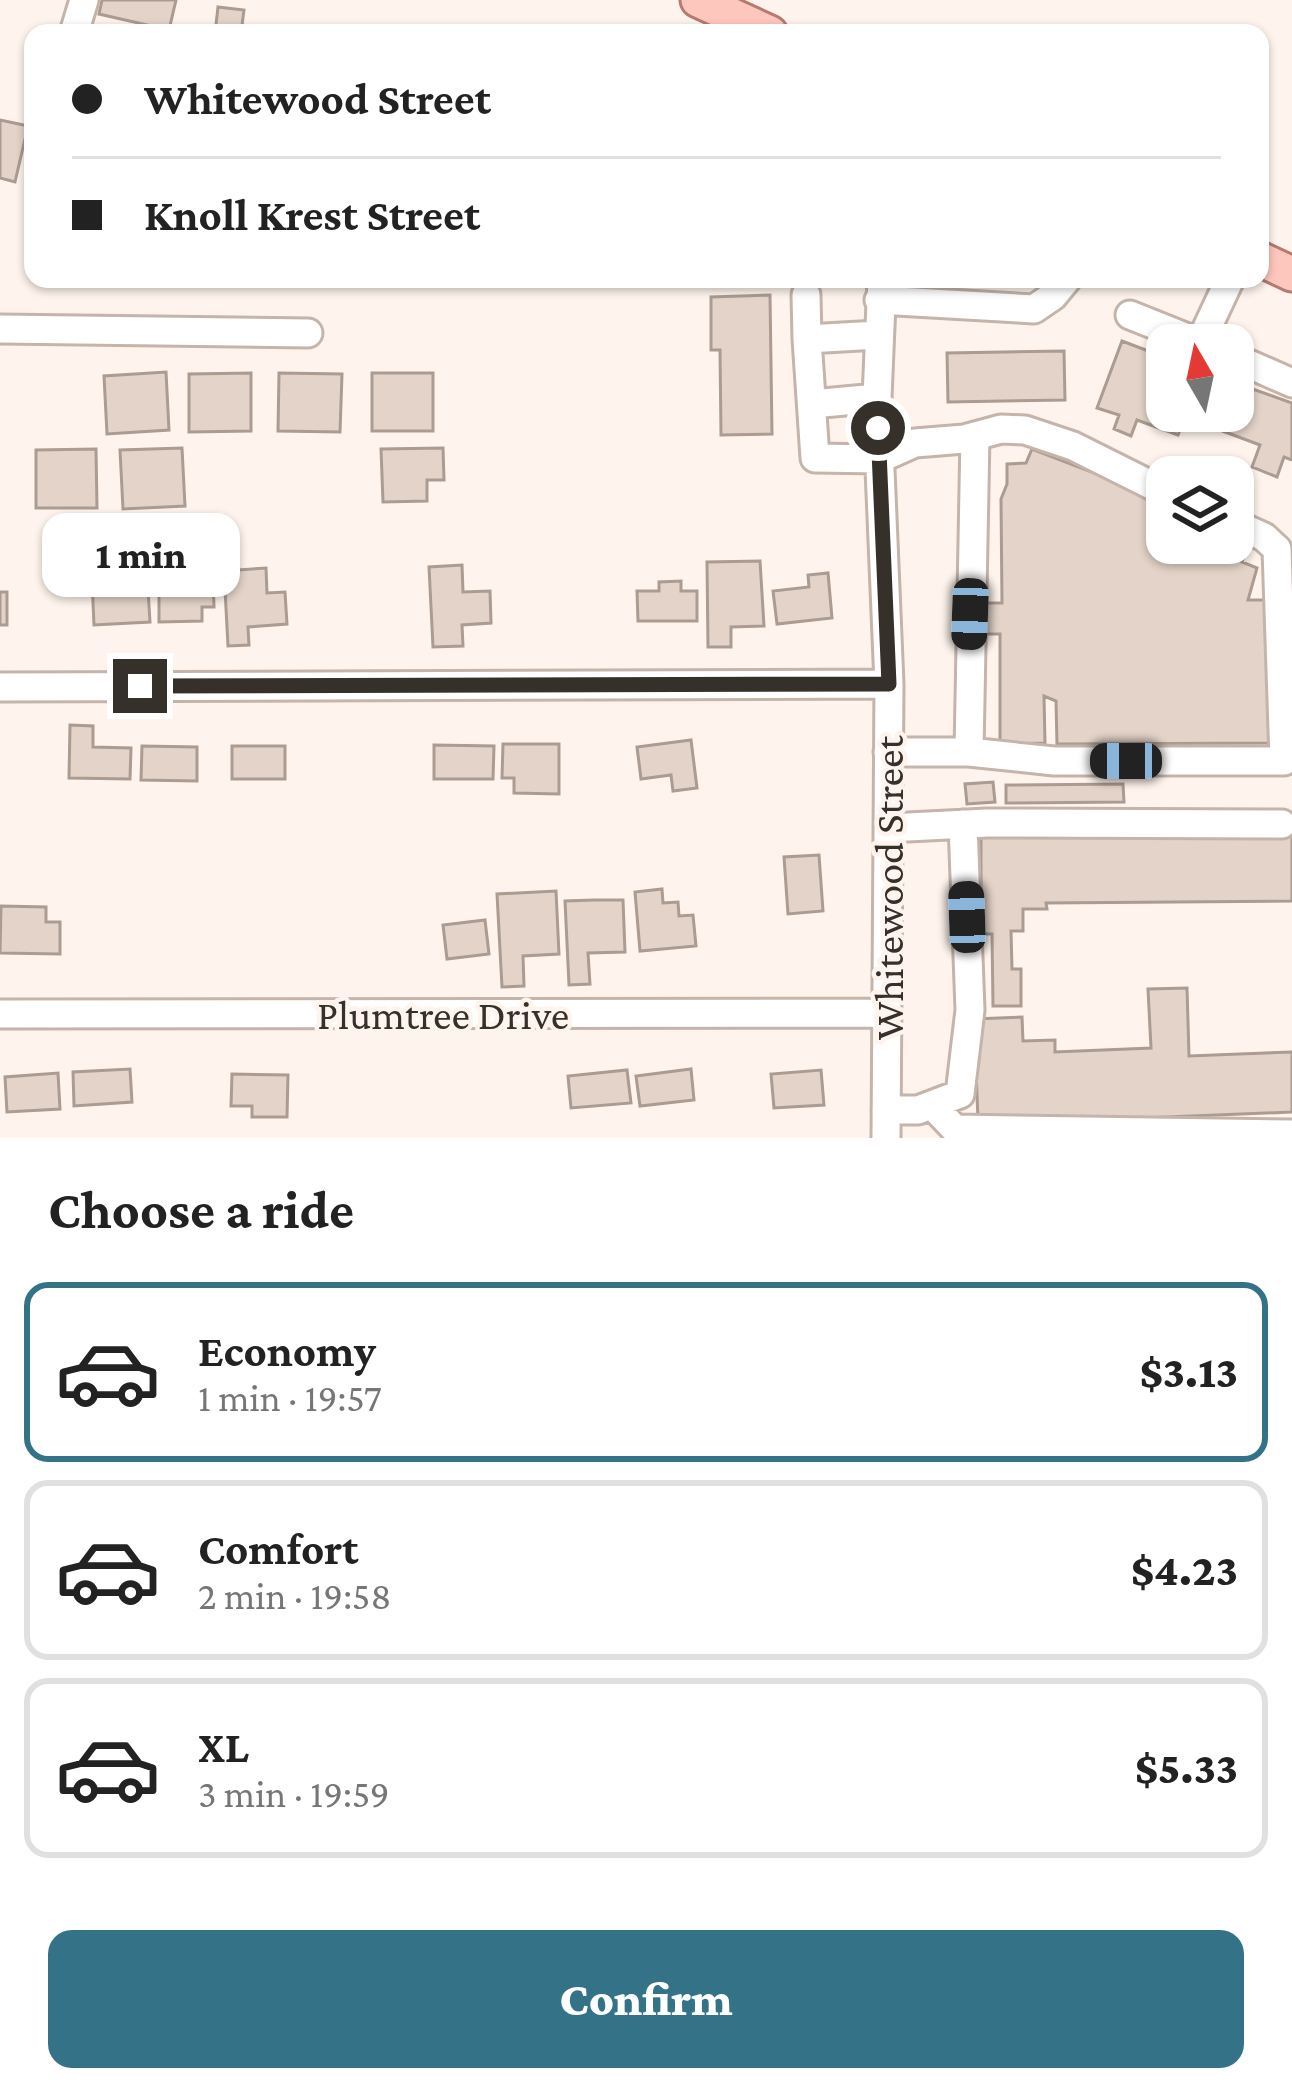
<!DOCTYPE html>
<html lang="en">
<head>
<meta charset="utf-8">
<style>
  body { margin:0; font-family:"Crimson Pro",serif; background:#f2f2f2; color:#222; height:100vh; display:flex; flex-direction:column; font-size:45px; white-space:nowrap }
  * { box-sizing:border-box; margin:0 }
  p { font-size:39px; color:#767676 }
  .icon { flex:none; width:66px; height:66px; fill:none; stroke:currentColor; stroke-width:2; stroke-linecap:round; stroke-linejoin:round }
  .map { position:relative; height:1138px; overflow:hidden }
  .sheet { display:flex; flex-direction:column; background:#fff; flex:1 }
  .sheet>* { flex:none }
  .top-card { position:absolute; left:24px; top:24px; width:1245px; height:264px; border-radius:24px; box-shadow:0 3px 9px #0004; display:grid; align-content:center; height:264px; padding:0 48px; background:#fff }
  .needle { width:78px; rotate:351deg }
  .buttons { position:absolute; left:1146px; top:324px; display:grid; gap:24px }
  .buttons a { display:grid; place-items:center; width:108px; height:108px; border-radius:24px; background:#fff; box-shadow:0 3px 9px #0004; font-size:60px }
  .end { position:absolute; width:54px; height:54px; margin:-27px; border:15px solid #36302b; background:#fff; box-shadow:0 0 0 6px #fff }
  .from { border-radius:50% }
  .bubble { position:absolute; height:84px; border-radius:24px; background:#fff; box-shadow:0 3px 9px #0004; font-size:39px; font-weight:800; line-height:84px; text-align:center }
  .car { position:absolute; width:36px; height:72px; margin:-36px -18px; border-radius:15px; box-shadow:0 0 9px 3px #0007; background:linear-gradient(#222 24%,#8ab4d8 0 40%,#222 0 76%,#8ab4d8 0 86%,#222 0) }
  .top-card b { display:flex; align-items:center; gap:42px; height:114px; font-size:45px }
  .top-card b+b { border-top:3px solid #e0e0e0 }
  .top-card i { width:30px; height:30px; background:#222 }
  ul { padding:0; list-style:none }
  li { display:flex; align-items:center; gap:36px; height:180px; margin:0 24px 18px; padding:0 24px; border:6px solid #e0e0e0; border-radius:24px }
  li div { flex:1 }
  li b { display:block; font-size:45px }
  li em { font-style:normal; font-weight:800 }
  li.selected { border-color:#337287 }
  li>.icon { width:108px; height:108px; stroke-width:1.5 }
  h2 { padding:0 48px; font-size:54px; line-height:144px }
  .action { display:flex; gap:24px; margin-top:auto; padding:24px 48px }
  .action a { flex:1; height:138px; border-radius:24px; background:#337287; color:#fff; font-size:48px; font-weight:800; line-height:138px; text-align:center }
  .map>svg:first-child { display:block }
  .building { fill:#e3d3c8; stroke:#ab9b91; stroke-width:3 }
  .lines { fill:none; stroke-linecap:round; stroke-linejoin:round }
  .minor-casing { stroke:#c4b4aa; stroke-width:33 }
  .major-casing { stroke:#b67a6f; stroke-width:39 }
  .minor { stroke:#fff; stroke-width:27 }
  .major { stroke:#fdc7be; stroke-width:33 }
  .route { stroke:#36302b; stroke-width:15 }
  .labels { text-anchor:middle; stroke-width:9; stroke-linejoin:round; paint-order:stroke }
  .street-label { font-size:42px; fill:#36302b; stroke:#fef4ed }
</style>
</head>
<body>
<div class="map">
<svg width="1292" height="1138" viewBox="0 0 1292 1138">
  <rect width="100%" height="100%" fill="#fef4ed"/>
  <path class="building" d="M102,0h74l-7,30 -70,-16z
    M218,7l26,3 -2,15 18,3 -1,5h-44z
    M0,120l28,6 -13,56 -15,-4z
    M770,295l2,139 -51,1 -1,-85h-9v-53z
    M1122,341l45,17v53h66v-29l59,21v57l-8,-3 -7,20 -25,-10 8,-22 -75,-28 -7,18 -41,-15 -6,16 -17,-7 5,-14 -22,-7z
    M1064,351l1,49 -117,2 -1,-49z
    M166,372l3,58 -62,4 -3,-58z
    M251,373v58l-62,1v-58z
    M279,373l63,1 -2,58 -62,-1z
    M372,373h61v58h-61z
    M182,448l3,58 -62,3 -3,-59z
    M443,448l1,32h-17v21l-44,1 -2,-53z
    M96,449l1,59h-61v-58z
    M1032,449l135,52v42h66v-8l17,7 -8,20 15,6 -9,32h19l4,143 -214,1 -1,-43 -12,-5 1,47 -45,1v-110h-27l-1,-31h30l-1,-104 6,-15v-20l19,-1z
    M760,561l4,65 -33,1v20h-23l-1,-85z
    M462,565l1,27 27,-1 1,32 -29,2 1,21 -30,1 -4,-80z
    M266,568l1,25 18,-1 2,32 -39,3 1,18 -21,1 -4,-75z
    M828,573l4,45 -55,6 -4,-33 36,-4 -1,-12z
    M213,576l1,31h-12v14l-43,1v-44z
    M121,578l1,13 26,-2 2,33 -56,3 -2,-45z
    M681,581v10h16v30h-59l-1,-30h22v-9z
    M0,592h7v33h-7z
    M70,725l23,1v21l38,1 -1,31 -61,-1z
    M691,740l6,48 -24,3 -2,-16 -30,4 -4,-32z
    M503,744h56v50l-45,-1v-15h-12z
    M434,745l60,1 -1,33h-59z
    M142,746l55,1v34l-56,-1z
    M232,746h53v33h-53z
    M993,782l2,20 -28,2 -2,-20z
    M1123,784l1,18 -118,1v-18z
    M1292,834v67l-246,2 1,6h-24v22h-12l1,38h9v37h-28l-1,-72h-11v-97z
    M819,855l4,56 -35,3 -4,-57z
    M662,889l1,14 15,-1 1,14 14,-1 3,31 -56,5 -5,-59z
    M556,891l3,63 -36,2 1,30 -22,1 -5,-93z
    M594,900h29l2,52 -37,1 2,31 -21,1 -4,-84z
    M1,906l45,1v15h14v32l-60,-1z
    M485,920l4,34 -42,5 -4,-34z
    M1187,988l2,68 103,-4v60l-275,11 -39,-3 -4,-101 48,-2 1,24 32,-1v12l96,-4 -3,-59z
    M130,1069l2,33 -58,4 -1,-34z
    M691,1069l3,31 -54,6 -4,-30z
    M627,1070l4,33 -60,5 -3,-32z
    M821,1070l3,35 -50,3 -3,-34z
    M58,1073l2,36 -53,3 -2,-35z
    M232,1074l56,1 -1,42h-35v-11h-21z"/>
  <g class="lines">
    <g class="minor-casing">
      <path id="minor" d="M74,33l10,-33
        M882,279l-5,119 12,286 -3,454
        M806,295l1,44 71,-4
        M879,300l155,9 19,-13 14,-17
        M1130,315l70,28
        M0,329l308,4
        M807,339l8,119 64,1 36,-16 49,-4 37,-10 24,1 48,16 94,47
        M1204,345l-4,-2 30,-64
        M1233,357l59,26
        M812,404l65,-6
        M0,687l889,-3
        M888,752h81l85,9h230l-7,-212 -13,-12 -31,-14
        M969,752l6,-316
        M888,828l99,-5 295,1
        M0,1014l887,-1
        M932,1105l23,24 337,5
        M886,1110h32l42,-16 10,-84 -7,-186"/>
    </g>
    <g class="major-casing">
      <path id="major" d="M698,0l72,33
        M1260,259l32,15"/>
    </g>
    <use href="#minor" class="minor"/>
    <use href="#major" class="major"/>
  </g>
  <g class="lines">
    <path class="route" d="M140,686l749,-2 -11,-256"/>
  </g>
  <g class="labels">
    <g class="street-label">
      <text transform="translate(888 888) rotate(-90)" y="15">Whitewood Street</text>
      <text x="443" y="1029">Plumtree Drive</text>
    </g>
  </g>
</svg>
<div class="buttons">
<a><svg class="needle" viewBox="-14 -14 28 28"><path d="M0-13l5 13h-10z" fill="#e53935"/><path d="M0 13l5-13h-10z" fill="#767676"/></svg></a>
<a><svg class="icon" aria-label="layers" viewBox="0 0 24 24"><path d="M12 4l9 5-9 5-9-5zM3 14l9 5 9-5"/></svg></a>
</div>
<i class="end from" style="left:878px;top:428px"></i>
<i class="end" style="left:140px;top:686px"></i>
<div class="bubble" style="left:42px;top:513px;width:198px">1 min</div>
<i class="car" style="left:970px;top:614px;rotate:182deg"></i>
<i class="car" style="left:1126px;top:761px;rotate:270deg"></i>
<i class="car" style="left:967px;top:917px;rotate:358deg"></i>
<div class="top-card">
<b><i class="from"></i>Whitewood Street</b>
<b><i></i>Knoll Krest Street</b>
</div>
</div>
<section class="sheet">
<h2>Choose a ride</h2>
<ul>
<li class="selected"><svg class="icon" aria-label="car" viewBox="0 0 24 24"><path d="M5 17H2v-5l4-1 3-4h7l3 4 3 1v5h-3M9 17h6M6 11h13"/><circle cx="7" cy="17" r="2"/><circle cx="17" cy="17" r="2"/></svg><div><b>Economy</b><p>1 min · 19:57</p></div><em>$3.13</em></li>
<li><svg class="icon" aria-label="car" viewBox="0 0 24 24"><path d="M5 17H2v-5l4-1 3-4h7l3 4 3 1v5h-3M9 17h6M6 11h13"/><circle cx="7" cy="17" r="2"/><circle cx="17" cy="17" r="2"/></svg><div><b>Comfort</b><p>2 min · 19:58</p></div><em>$4.23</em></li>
<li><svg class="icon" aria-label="car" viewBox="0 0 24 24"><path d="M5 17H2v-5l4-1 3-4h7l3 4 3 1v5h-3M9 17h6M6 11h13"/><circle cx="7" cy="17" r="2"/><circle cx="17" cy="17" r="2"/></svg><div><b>XL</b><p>3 min · 19:59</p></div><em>$5.33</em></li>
</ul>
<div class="action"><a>Confirm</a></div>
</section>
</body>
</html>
